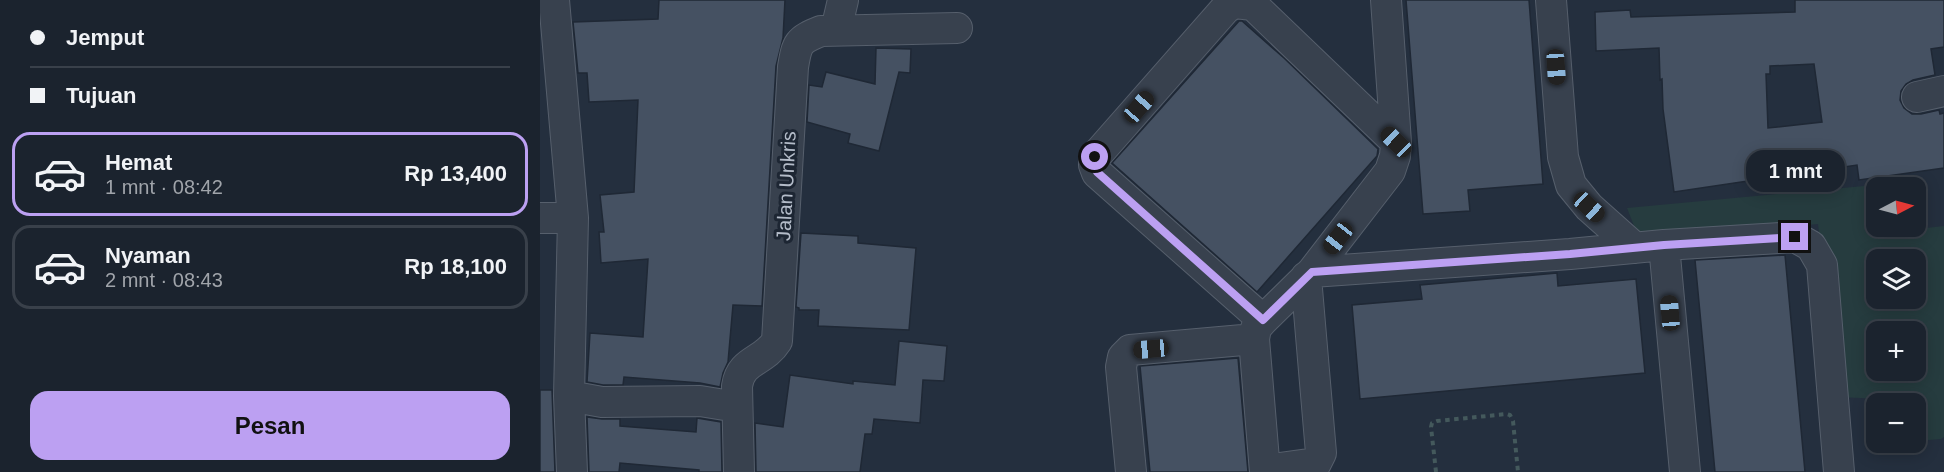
<!DOCTYPE html>
<html lang="id">
<head>
<meta charset="utf-8">
<style>
  body { margin:0; font-family:Arial,sans-serif; background:#282f3a; color:#f1f3f6; height:100vh; display:flex; flex-direction:column; font-size:22px; white-space:nowrap }
  * { box-sizing:border-box; margin:0 }
  p { font-size:20px; color:#a0a4aa }
  .icon { flex:none; width:33px; height:33px; fill:none; stroke:currentColor; stroke-width:2; stroke-linecap:round; stroke-linejoin:round }
  .map { position:relative; flex:1; overflow:hidden }
  .sheet { display:flex; flex-direction:column; background:#1b232e; width:540px }
  .sheet>* { flex:none }
  .hud { display:grid; align-content:center; height:132px; padding:0 30px; background:#1b232e }
  .needle { width:39px; rotate:84deg }
  .fabs { position:absolute; left:1326px; top:177px; display:grid; gap:12px }
  .fabs a { display:grid; place-items:center; width:60px; height:60px; border-radius:12px; background:#1b232e; box-shadow:0 3px 15px #0003,0 0 0 2px #39404a; font-size:30px }
  .end { position:absolute; width:27px; height:27px; margin:-14px; border:8px solid #bca0f2; background:#111; box-shadow:0 0 0 3px #111 }
  .from { border-radius:50% }
  .bubble { position:absolute; height:42px; border-radius:18px; background:#1b232e; box-shadow:0 3px 15px #0003,0 0 0 2px #39404a; font-size:20px; font-weight:700; line-height:42px; text-align:center }
  .car { position:absolute; width:18px; height:36px; margin:-18px -9px; border-radius:8px; box-shadow:0 0 4px 2px #0007; background:linear-gradient(#222 24%,#8ab4d8 0 40%,#222 0 76%,#8ab4d8 0 86%,#222 0) }
  .hud b { display:flex; align-items:center; gap:21px; height:57px; font-size:22px }
  .hud b+b { border-top:2px solid #39404a }
  .hud i { width:15px; height:15px; background:#f1f3f6 }
  ul { padding:0; list-style:none }
  li { display:flex; align-items:center; gap:18px; height:84px; margin:0 12px 9px; padding:0 18px; border:3px solid #39404a; border-radius:18px }
  li div { flex:1 }
  li b { display:block; font-size:22px }
  li em { font-style:normal; font-weight:700 }
  li.selected { border-color:#bca0f2 }
  li>.icon { width:54px; height:54px; stroke-width:1.5 }
  .button { display:flex; gap:12px; margin-top:auto; padding:12px 30px }
  .button a { flex:1; height:69px; border-radius:18px; background:#bca0f2; color:#111; font-size:24px; font-weight:700; line-height:69px; text-align:center }
  main { display:flex; flex:1; min-height:0 }
  .map>svg:first-child { display:block }
  .green { fill:#263c3f; fill-rule:evenodd }
  .building { fill:#455162; stroke:#1f2835; stroke-width:1.5; fill-rule:evenodd }
  .lines { fill:none; stroke-linecap:round; stroke-linejoin:round }
  .minor-casing { stroke:#565f6c; stroke-width:32 }
  .path { stroke:#44595c; stroke-width:4; stroke-dasharray:4.5 4.5; stroke-linecap:butt }
  .minor { stroke:#38414e; stroke-width:30 }
  .route { stroke:#bca0f2; stroke-width:8 }
  .labels { text-anchor:middle; stroke-width:6; stroke-linejoin:round; paint-order:stroke }
  .street-label { font-size:20px; fill:#b4bcc9; stroke:#1d2633 }
</style>
</head>
<body>
<main>
<section class="sheet">
<div class="hud">
<b><i class="from"></i>Jemput</b>
<b><i></i>Tujuan</b>
</div>
<ul>
<li class="selected"><svg class="icon" aria-label="car" viewBox="0 0 24 24"><path d="M5 17H2v-5l4-1 3-4h7l3 4 3 1v5h-3M9 17h6M6 11h13"/><circle cx="7" cy="17" r="2"/><circle cx="17" cy="17" r="2"/></svg><div><b>Hemat</b><p>1 mnt · 08:42</p></div><em>Rp 13,400</em></li>
<li><svg class="icon" aria-label="car" viewBox="0 0 24 24"><path d="M5 17H2v-5l4-1 3-4h7l3 4 3 1v5h-3M9 17h6M6 11h13"/><circle cx="7" cy="17" r="2"/><circle cx="17" cy="17" r="2"/></svg><div><b>Nyaman</b><p>2 mnt · 08:43</p></div><em>Rp 18,100</em></li>
</ul>
<div class="button"><a>Pesan</a></div>
</section>
<div class="map">
<svg width="1404" height="472" viewBox="0 0 1404 472">
  <rect width="100%" height="100%" fill="#242f3e"/>
  <path class="green" d="M1378,181l8,47 18,-2v211l-3,2 -25,2v-37l-34,-1 -1,-4 -42,-2 -21,-173 -178,17 -13,-33zM1336,188h40v38h-40zM1336,260h40v38h-40zM1336,332h40v38h-40z"/>
  <path class="building" d="M119,0h126l-2,38 -7,28 -14,240 -29,-1 -5,57 -5,11 -3,14 -20,-4 -76,-6 -1,8h-20l-16,-3 3,-49 53,4 5,-78 -47,4 -2,-31h5l-4,-37 34,-3 4,-92 -49,2 -2,-29h-9l-5,-51 85,-3z
    M866,0h123l14,184 -75,6 2,21 -47,3z
    M1255,0h149v47l-13,2 4,26 -22,5 -7,4 -5,7 -1,9 4,8 8,6h9l18,-4 1,4 4,-1v55l-85,12 -2,-15 -183,27 -11,-83 -1,-30 -2,1 -1,-32 -63,3 -1,-39 35,-2 1,7 164,-5zM1274,64l8,58 -54,6 -2,-54h4v-8z
    M699,21h3l42,37 94,91 -1,7 -120,136 -145,-129z
    M336,48l35,1 -1,24 -11,-1 -20,79 -31,-8 2,-9 -43,-12 2,-37 13,2 4,-15 49,12z
    M261,233l57,3v7l58,5 -7,82 -91,-4 1,-16h-20v-2l-3,-1z
    M1245,255l20,217h-90l-20,-212z
    M1017,273l1,13 78,-7 9,94 -285,26 -8,-94 70,-6 -2,-14z
    M359,341l48,5 -3,35 -21,-1 -3,43 -46,-4 -2,15h-7l-5,38h-104l-1,-49 28,4 7,-52 63,9v-3l42,4z
    M698,358l10,114h-98l-10,-106z
    M0,390h12l3,82h-15z
    M47,417l15,2h18v7l76,6 1,-14 24,4 1,50h-23v-2l-79,-7 -1,9h-30z"/>
  <g class="lines">
    <g class="minor-casing">
      <path id="minor" d="M14,0l19,218 -4,178 3,76
        M1011,0l12,157 8,28 18,22 46,41
        M296,30l7,-30
        M1377,97l27,-6
        M0,218h33
        M1124,245l21,227
        M772,272l258,-18 94,-9 131,-8 16,9 11,19 17,207
        M723,320l-166,-147 -3,-8 1,-8 131,-149 9,-5 18,2 143,137
        M29,396l33,6 98,-1 37,6
        M725,470l51,-7 5,-10 -15,-176
        M199,472l-2,-86c4,-27 26,-23 40,-45l16,-274c4,-24 5,-27 28,-36l136,-3
        M591,472l-10,-105 2,-10 7,-7 124,-11
        M725,472l-11,-133 2,-11 7,-8 49,-48 78,-101 5,-15 1,-14 -10,-142"/>
    </g>
    <path class="path" d="M896,472l-5,-45 1,-4 5,-2 70,-7 3,1 3,6 5,51"/>
    <use href="#minor" class="minor"/>
  </g>
  <g class="lines">
    <path class="route" d="M555,157l-1,8 3,7 166,148 49,-48 258,-18 94,-9 131,-8"/>
  </g>
  <g class="labels">
    <g class="street-label">
      <text transform="translate(246 186) rotate(-87)" y="7">Jalan Unkris</text>
    </g>
  </g>
</svg>
<div class="fabs">
<a><svg class="needle" viewBox="-14 -14 28 28"><path d="M0-13l5 13h-10z" fill="#e53935"/><path d="M0 13l5-13h-10z" fill="#a0a4aa"/></svg></a>
<a><svg class="icon" aria-label="layers" viewBox="0 0 24 24"><path d="M12 4l9 5-9 5-9-5zM3 14l9 5 9-5"/></svg></a>
<a>+</a>
<a>−</a>
</div>
<i class="end from" style="left:555px;top:157px"></i>
<i class="end" style="left:1255px;top:237px"></i>
<div class="bubble" style="left:1206px;top:150px;width:99px">1 mnt</div>
<i class="car" style="left:1016px;top:67px;rotate:176deg"></i>
<i class="car" style="left:599px;top:107px;rotate:41deg"></i>
<i class="car" style="left:856px;top:142px;rotate:314deg"></i>
<i class="car" style="left:1049px;top:207px;rotate:133deg"></i>
<i class="car" style="left:798px;top:238px;rotate:218deg"></i>
<i class="car" style="left:1130px;top:313px;rotate:355deg"></i>
<i class="car" style="left:611px;top:349px;rotate:265deg"></i>
</div>
</main>
</body>
</html>
